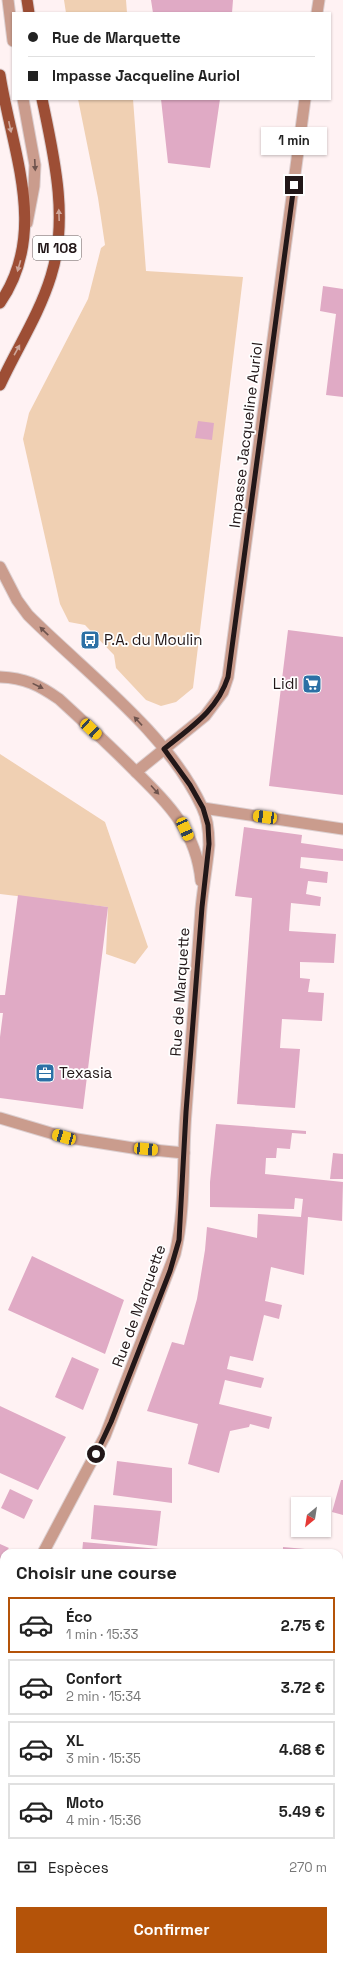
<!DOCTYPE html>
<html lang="fr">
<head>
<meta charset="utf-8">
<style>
  body { margin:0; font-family:"Space Grotesk",sans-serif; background:#f2f2f2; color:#222; height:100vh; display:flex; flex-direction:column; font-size:15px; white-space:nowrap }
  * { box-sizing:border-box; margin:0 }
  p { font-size:13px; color:#767676 }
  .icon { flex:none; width:22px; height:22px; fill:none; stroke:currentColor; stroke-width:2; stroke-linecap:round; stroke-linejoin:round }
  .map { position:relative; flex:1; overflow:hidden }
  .sheet { position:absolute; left:0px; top:1549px; width:343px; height:412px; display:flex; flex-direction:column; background:#fff; border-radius:12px 12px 0 0; box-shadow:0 1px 3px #0004 }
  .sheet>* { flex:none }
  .hud { position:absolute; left:12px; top:12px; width:319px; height:88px; border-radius:0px; box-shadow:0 1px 3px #0004; display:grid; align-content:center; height:88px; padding:0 16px; background:#fff }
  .needle { width:26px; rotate:210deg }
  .controls { position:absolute; left:291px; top:1497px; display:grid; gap:8px }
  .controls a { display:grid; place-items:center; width:40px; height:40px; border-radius:0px; background:#fff; box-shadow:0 1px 3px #0004; font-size:20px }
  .end { position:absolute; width:18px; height:18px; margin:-9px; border:5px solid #221718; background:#fff; box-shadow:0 0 0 2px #fff }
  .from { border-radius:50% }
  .bubble { position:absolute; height:28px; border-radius:0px; background:#fff; box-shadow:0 1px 3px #0004; font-size:13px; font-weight:600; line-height:28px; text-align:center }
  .car { position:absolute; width:12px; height:24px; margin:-12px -6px; border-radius:5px; box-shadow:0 0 3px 1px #0007; background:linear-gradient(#f5c518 24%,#345 0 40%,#f5c518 0 76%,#345 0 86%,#f5c518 0) }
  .hud b { display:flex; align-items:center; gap:14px; height:38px; font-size:15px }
  .hud b+b { border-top:1px solid #e0e0e0 }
  .hud i { width:10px; height:10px; background:#222 }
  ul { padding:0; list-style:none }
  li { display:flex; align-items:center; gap:12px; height:56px; margin:0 8px 6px; padding:0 8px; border:2px solid #e0e0e0; border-radius:0px }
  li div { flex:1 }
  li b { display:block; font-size:15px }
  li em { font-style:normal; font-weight:600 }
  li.active { border-color:#b45309 }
  li>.icon { width:36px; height:36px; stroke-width:1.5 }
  h2 { padding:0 16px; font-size:18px; line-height:48px }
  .pay { display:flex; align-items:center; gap:10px; height:44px; padding:0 16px; font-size:15px }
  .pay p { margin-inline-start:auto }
  .primary-button { display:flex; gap:8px; margin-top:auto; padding:8px 16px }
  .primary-button a { flex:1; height:46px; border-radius:0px; background:#b45309; color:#fff; font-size:16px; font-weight:600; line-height:46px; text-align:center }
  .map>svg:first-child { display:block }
  .green { fill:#f0d0b3 }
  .building { fill:#e0aac5 }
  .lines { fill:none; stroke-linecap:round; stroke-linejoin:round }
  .service-casing { stroke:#dccfd0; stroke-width:13 }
  .minor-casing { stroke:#dccfd0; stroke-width:13 }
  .tertiary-casing { stroke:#dccfd0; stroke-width:13 }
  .primary-casing { stroke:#dccfd0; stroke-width:13 }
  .service { stroke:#ca9c8d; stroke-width:11 }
  .minor { stroke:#ca9c8d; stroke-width:11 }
  .tertiary { stroke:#ca9c8d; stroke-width:11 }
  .primary { stroke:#9d4e35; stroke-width:11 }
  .oneway { fill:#cea69a }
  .oneway2 { fill:#6e534d }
  .route { stroke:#221718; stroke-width:5 }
  .labels { text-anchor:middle; stroke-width:3.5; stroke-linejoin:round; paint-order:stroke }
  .shield { fill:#fff; stroke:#645d5d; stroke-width:1 }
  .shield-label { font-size:14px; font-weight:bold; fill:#221718 }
  .street-label { font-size:15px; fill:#221718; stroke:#fff }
  .poi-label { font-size:15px; fill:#221718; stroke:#fff; text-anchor:start }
</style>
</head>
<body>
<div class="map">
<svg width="343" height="1961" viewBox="0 0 343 1961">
  <rect width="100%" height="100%" fill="#fff2f3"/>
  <path class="green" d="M64,0h62l1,13h-61z
    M78,99h55l13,172 97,6 -50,411 -17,14 -15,4 -15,-6 -30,-32 -2,-13 -29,-30 -16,-3 -9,-18 -37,-165 6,-26 59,-114 13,-51 4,-3 -7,-47z
    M0,754l105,68 43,125 -13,17 -29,-10 2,-47 -108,-13z"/>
  <path class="building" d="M151,0h82l-1,13h-79z
    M161,99h59l-10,69 -42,-5z
    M323,286l20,3v108l-17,-2 10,-81 -16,-3z
    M198,421l16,2 -2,17 -17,-2z
    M288,630l55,7v158l-74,-9z
    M244,827l58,8 -1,8 42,6v12l-42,-4 -1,11 28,4 -1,11 -19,-2 -2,13 15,3 -1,9 -29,-3 -2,28 47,3 -2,29 -34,-1v16l10,1 -2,13 16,1 -2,28 -40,-2 -2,29 20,1 -5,59 -58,-4 15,-206 -17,-2z
    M18,895l90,12 -25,202 -83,-11v-61l3,-24h-3v-18h5z
    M216,1124l90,7v3l-14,-1 -2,16 -13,-1 -1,10h-10l-1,16 78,8 -1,39 -34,-4 -4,58 -33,-8 -6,34 17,4 -3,14 -15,-4 -11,46 -23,-5 -3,13 37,9 -3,10 -36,-8 -6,24 53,13 -3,12 -19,-5 -1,3 -19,4 -11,42 -31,-9 10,-40 -51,-13 25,-69 12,3 13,-46 8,-49 2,-23 50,11 1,-24 43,3 2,-18 -8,-1 -1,11 -84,-2v-25z
    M333,1153l10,1v25h-13z
    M32,1256l92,44 -19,54 -97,-44z
    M72,1357l27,12 -16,41 -28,-13z
    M0,1406l66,31 -28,53 -38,-17z
    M117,1461l55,7v35l-59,-8z
    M341,1480h2v35l-11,-3z
    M10,1489l23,11 -9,19 -23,-11z
    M94,1505l67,6 -4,35 -66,-7z
    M83,1542l87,8v3h-88z
    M0,1544l9,4 -5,5 -4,11z
    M283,1547l22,2 -1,4h-21z
    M339,1622h3l-2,20h-1z
    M339,1746l4,1v31l-4,-1z
    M339,1816h4v93h-4z"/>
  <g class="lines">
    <g class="service-casing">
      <path id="service" d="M8,0l5,41
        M317,13l2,-13
        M23,99l12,66 -1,21 -7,37
        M136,772l69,-56 18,-24 5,-15 77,-578
        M0,1118l64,19 69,11 51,5
        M339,1940l4,3"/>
    </g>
    <g class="minor-casing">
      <path id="minor" d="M203,808l140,21"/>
    </g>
    <g class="tertiary-casing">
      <path id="tertiary" d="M0,567l17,33 11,15c57,57 140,118 174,192 6,12 7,25 7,38 -2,22 -6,43 -8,64 -5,68 -10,135 -15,203 -4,47 0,96 -11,142l-70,182 -62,117
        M0,677c25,1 39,8 59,22 24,22 48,44 71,67 35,35 66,62 71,115
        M0,1651l4,-12"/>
    </g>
    <g class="primary-casing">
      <path id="primary" d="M27,0l2,13
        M0,75c12,77 49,157 0,228
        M0,385c17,-37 39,-70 51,-109 18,-57 3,-120 -9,-177"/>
    </g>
    <use href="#service" class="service"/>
    <use href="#minor" class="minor"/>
    <use href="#tertiary" class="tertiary"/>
    <use href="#primary" class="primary"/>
  </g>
  <defs><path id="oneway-solid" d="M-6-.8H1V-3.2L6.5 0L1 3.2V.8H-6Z"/></defs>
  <g class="oneway">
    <use href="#oneway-solid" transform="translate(10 127) rotate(78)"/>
    <use href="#oneway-solid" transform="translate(59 215) rotate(-92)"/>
    <use href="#oneway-solid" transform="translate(19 266) rotate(106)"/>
    <use href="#oneway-solid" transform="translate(17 350) rotate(-61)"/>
  </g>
  <g class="oneway2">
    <use href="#oneway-solid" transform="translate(35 165) rotate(87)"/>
    <use href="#oneway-solid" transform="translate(44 631) rotate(-136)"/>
    <use href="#oneway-solid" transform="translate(38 686) rotate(26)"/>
    <use href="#oneway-solid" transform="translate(138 721) rotate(-133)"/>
    <use href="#oneway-solid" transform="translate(155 790) rotate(48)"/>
  </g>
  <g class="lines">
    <path class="route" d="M96,1454l15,-32 59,-151 9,-31 7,-128 16,-205 7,-63 -1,-19 -5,-17 -13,-23 -26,-36c27,-22 53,-38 64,-72l66,-492"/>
  </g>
  <defs>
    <g id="bus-square" transform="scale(1)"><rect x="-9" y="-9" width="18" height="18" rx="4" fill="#2c70a5" stroke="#fff"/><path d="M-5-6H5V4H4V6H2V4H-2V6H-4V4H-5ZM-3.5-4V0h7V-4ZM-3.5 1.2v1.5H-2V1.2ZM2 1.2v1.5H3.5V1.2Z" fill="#fff"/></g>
    <g id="supermarket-square" transform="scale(1)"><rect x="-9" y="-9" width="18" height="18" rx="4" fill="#2c70a5" stroke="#fff"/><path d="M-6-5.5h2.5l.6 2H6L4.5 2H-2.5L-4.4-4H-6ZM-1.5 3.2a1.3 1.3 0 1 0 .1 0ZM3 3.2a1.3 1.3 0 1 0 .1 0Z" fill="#fff"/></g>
    <g id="office-square" transform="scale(1)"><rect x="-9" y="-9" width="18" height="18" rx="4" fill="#2c70a5" stroke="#fff"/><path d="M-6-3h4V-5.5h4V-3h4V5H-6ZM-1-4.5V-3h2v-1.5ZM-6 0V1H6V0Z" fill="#fff"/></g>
  </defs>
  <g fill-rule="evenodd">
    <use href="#bus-square" x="90" y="640"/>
    <use href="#supermarket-square" x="312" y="684"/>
    <use href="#office-square" x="45" y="1073"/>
  </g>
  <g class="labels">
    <rect class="shield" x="33" y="236" width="48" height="24" rx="3"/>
    <g class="shield-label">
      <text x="57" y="253">M 108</text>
    </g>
    <g class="street-label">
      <text transform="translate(246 435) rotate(-83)" y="5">Impasse Jacqueline Auriol</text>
      <text transform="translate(180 992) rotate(-86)" y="5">Rue de Marquette</text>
      <text transform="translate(139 1306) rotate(-70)" y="5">Rue de Marquette</text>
    </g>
    <g class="poi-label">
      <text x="104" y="645">P.A. du Moulin</text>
      <text x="298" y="689" text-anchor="end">Lidl</text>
      <text x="59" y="1078">Texasia</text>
    </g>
  </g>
</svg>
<div class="controls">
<a><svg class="needle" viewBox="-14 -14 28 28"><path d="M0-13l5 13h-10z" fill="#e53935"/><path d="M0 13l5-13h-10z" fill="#767676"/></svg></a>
</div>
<i class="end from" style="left:96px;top:1454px"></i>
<i class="end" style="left:294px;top:185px"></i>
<div class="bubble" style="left:261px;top:127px;width:66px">1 min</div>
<i class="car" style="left:91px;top:729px;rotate:133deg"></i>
<i class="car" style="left:265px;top:817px;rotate:278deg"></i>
<i class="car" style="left:185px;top:829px;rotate:156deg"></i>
<i class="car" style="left:64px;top:1137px;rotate:286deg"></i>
<i class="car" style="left:146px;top:1149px;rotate:95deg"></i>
<div class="hud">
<b><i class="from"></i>Rue de Marquette</b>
<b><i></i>Impasse Jacqueline Auriol</b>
</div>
<section class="sheet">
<h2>Choisir une course</h2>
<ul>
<li class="active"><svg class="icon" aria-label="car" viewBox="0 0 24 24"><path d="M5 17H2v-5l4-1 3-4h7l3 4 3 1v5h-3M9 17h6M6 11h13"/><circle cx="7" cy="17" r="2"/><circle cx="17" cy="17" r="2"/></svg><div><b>Éco</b><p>1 min · 15:33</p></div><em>2.75 €</em></li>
<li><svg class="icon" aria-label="car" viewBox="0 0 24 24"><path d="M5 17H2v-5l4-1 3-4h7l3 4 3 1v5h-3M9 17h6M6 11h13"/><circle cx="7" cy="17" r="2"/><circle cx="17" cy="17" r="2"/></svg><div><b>Confort</b><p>2 min · 15:34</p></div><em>3.72 €</em></li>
<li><svg class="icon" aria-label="car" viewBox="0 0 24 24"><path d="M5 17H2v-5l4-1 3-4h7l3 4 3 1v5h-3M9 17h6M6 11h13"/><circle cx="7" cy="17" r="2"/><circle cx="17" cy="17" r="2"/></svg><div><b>XL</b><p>3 min · 15:35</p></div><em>4.68 €</em></li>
<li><svg class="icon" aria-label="car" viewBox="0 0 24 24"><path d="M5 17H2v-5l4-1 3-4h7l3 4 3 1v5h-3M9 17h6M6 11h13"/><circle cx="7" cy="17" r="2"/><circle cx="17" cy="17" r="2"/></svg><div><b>Moto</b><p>4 min · 15:36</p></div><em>5.49 €</em></li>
</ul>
<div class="pay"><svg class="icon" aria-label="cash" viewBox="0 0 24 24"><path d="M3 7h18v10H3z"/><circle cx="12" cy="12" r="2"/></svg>Espèces<p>270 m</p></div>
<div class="primary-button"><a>Confirmer</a></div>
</section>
</div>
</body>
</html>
